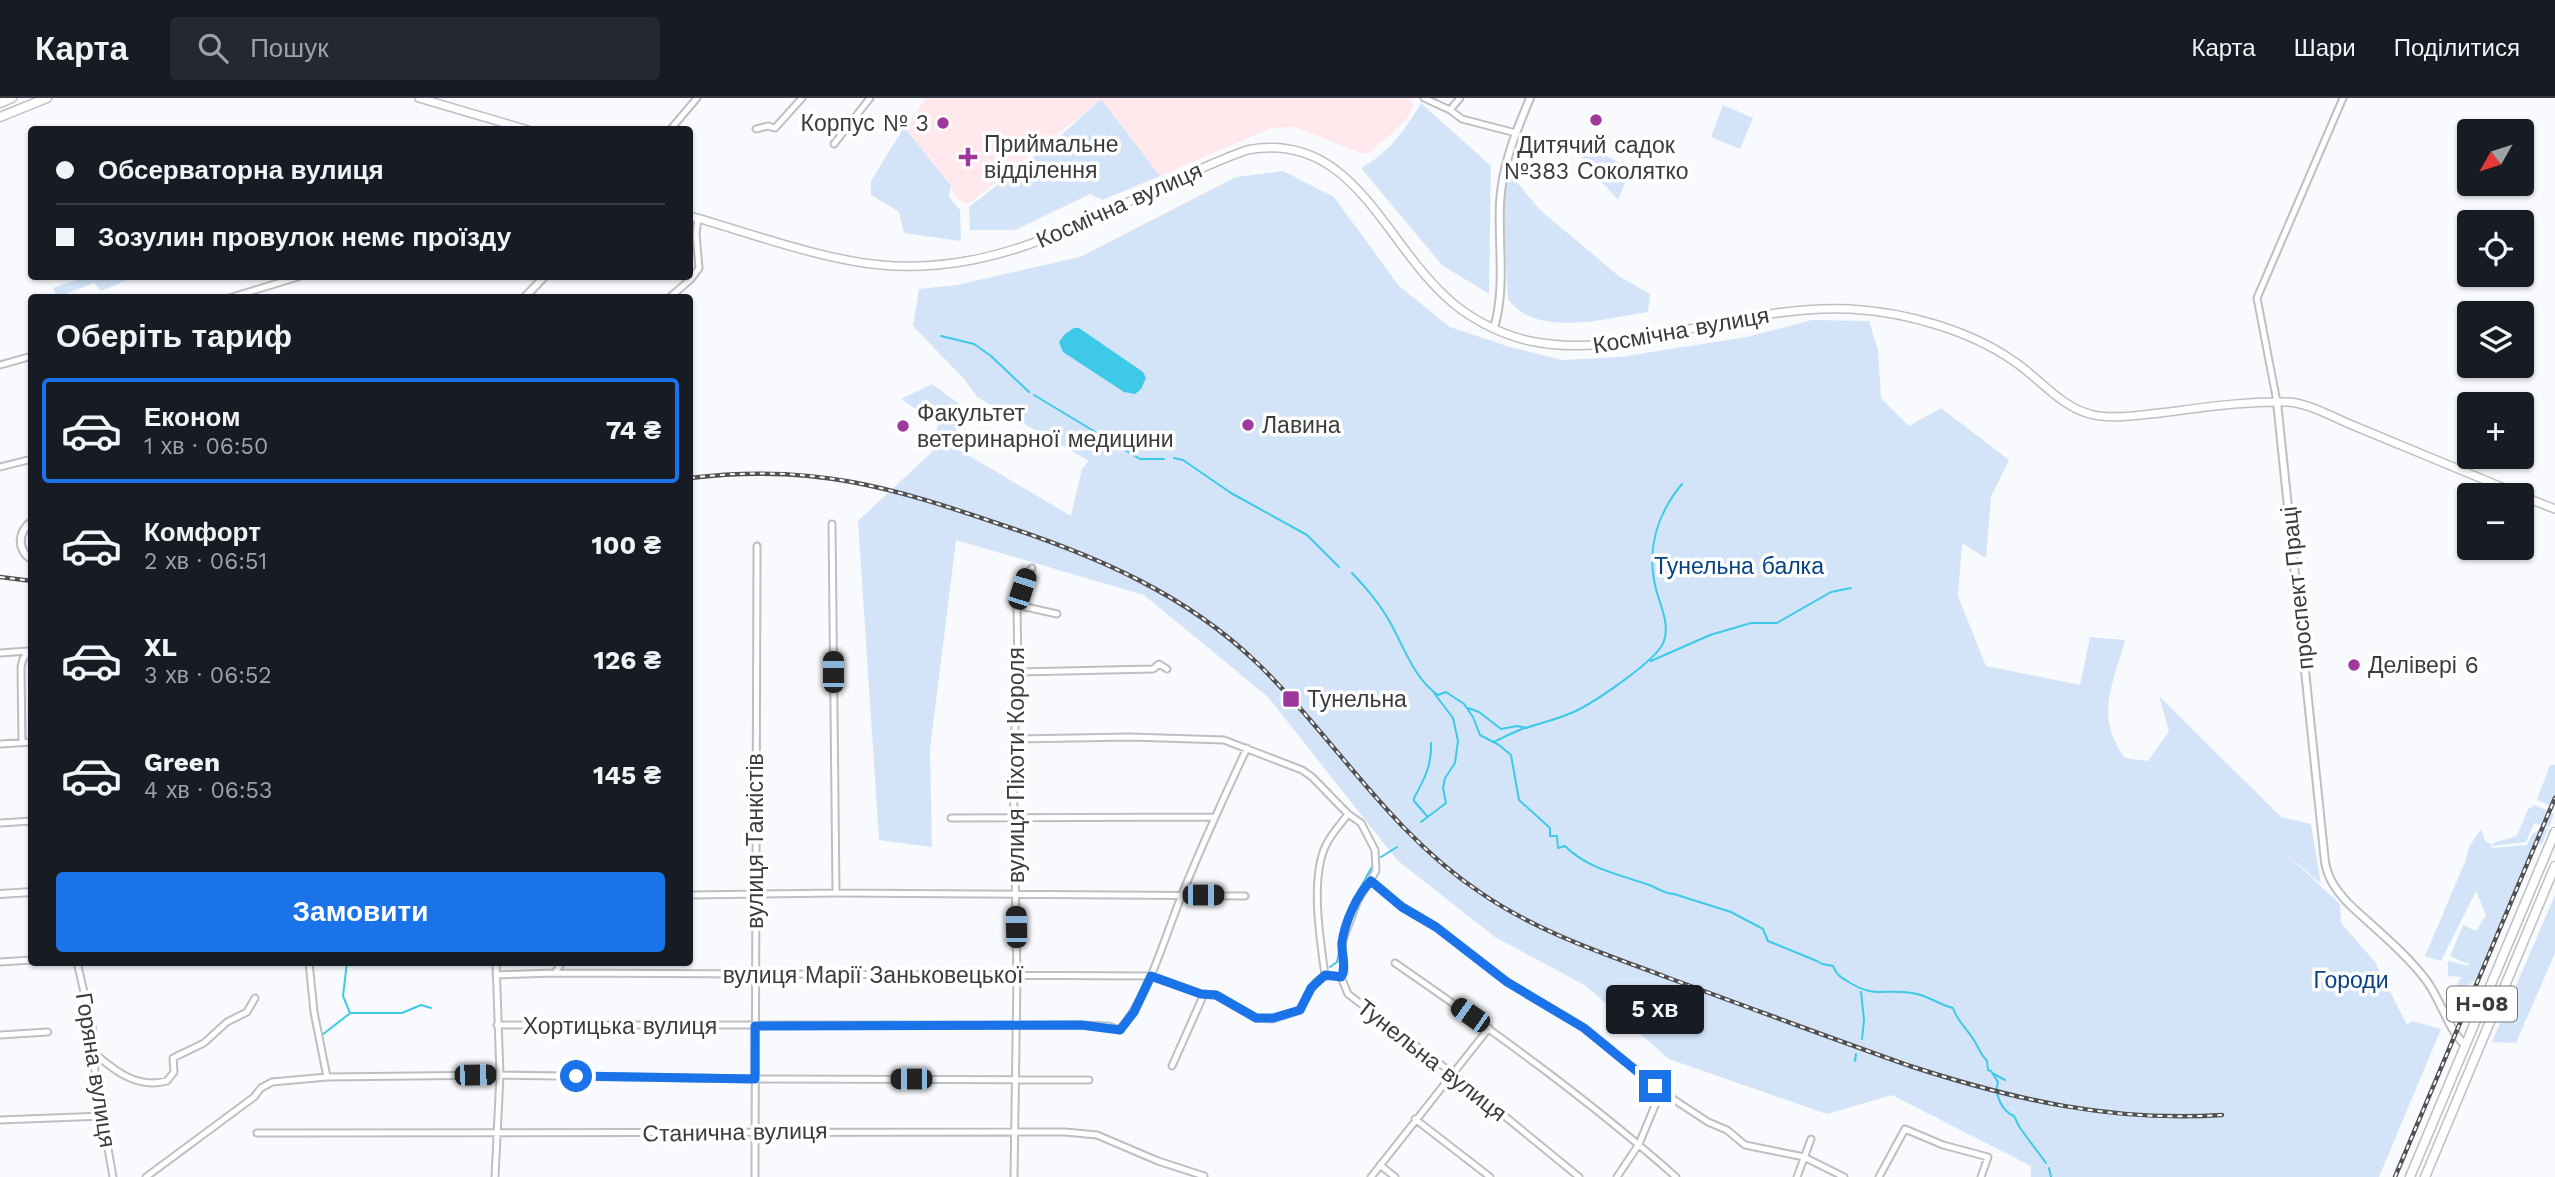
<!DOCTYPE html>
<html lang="uk">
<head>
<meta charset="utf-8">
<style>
  body { margin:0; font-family:"Work Sans",sans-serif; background:#242831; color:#f1f3f6; height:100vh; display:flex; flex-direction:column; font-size:26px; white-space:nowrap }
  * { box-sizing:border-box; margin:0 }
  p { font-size:23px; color:#9ea1a6 }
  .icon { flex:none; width:38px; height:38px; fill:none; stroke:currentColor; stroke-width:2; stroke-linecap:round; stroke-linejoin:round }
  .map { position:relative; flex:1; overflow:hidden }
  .sheet { position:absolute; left:28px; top:196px; width:665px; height:672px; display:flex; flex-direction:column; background:#171b24; border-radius:7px; box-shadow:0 2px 5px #0004 }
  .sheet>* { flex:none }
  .hud { position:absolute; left:28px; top:28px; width:665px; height:154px; border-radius:7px; box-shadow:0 2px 5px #0004; display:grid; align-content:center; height:154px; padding:0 28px; background:#171b24 }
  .needle { width:46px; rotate:231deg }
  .tools { position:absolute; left:2457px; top:21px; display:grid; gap:14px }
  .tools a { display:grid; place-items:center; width:77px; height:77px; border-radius:7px; background:#171b24; box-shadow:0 2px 5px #0004; font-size:35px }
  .end { position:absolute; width:32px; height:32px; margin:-16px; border:9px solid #1a73e8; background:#fff; box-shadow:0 0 0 4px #fff }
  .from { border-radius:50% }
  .bubble { position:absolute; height:49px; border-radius:7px; background:#171b24; box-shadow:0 2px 5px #0004; font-size:23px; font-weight:700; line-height:49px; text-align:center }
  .car { position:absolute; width:21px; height:42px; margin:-21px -10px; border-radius:9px; box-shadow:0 0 5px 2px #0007; background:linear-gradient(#222 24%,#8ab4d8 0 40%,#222 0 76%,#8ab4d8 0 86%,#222 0) }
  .hud b { display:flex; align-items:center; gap:24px; height:66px; font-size:26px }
  .hud b+b { border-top:2px solid #363941 }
  .hud i { width:18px; height:18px; background:#f1f3f6 }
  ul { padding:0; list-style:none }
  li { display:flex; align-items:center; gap:21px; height:105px; margin:0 14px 10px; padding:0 14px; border:4px solid transparent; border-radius:7px }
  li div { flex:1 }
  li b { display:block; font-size:26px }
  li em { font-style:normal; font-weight:700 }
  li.active { border-color:#1a73e8 }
  li>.icon { width:63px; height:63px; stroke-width:1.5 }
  h2 { padding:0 28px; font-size:32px; line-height:84px }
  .button { display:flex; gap:14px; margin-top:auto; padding:14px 28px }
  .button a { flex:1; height:80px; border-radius:7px; background:#1a73e8; color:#fff; font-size:28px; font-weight:700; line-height:80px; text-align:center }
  header { display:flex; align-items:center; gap:42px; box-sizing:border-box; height:98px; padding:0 35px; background:#171b24; border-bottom:2px solid #363941 }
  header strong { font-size:33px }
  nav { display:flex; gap:38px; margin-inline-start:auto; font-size:24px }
  .search { width:490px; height:63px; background:#242831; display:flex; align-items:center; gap:18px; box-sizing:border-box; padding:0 24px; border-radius:7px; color:#9ea1a6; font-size:26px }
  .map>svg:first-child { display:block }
  .medical { fill:#ffe9ed }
  .green { fill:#d3e4f9 }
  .water { fill:#3dc9e7 }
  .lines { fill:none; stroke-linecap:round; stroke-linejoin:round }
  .stream { stroke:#3dc9e7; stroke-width:2 }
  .minor-casing { stroke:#bdbfc2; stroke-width:9 }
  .tertiary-casing { stroke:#bdbfc2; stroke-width:10 }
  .secondary-casing { stroke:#bdbfc2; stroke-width:10 }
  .primary-casing { stroke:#bdbfc2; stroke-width:11 }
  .minor { stroke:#fff; stroke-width:5 }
  .tertiary { stroke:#fff; stroke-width:6 }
  .secondary { stroke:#fff; stroke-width:7 }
  .primary { stroke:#fff; stroke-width:8 }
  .rail-casing { stroke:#515153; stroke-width:4.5 }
  .rail { stroke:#fff; stroke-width:2; stroke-dasharray:5; stroke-linecap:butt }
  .route { stroke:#1a73e8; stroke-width:9 }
  .poi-dot { fill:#9f389c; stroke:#fff; stroke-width:2.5 }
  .labels { text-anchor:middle; stroke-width:7; stroke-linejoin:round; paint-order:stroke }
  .shield { fill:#fff; stroke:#767678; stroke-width:2 }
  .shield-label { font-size:21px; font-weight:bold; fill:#3c3c3e }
  .poi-label { font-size:23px; fill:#3c3c3e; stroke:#fff; text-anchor:start }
  .street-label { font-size:23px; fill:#3c3c3e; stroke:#fff }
  .park-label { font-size:23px; fill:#074383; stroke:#fff }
</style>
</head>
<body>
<header>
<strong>Карта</strong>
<div class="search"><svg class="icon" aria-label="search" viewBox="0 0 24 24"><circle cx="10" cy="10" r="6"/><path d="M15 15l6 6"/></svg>Пошук</div>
<nav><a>Карта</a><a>Шари</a><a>Поділитися</a></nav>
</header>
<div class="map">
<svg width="2555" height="1079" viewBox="0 0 2555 1079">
  <rect width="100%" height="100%" fill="#f8fafd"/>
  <path class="medical" d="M926,0h485l2,7 -5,12 -13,14 -27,22 -5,1 -69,-27 -22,1 -112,48 -59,-76 -134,105 -12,-8 -4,-11 -47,-59z"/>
  <path class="green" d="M1101,1l59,77 -58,24 -12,-6 -75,36h-45l-1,-23 89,-69z
    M1421,5l70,63 -2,128 -47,-29 -81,-97c27,-14 45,-39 60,-65z
    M1723,7l30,13 -13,31 -29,-12z
    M904,29l47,59 -2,11 11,13 1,31 -57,-8 -5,-21 -28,-17v-14z
    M1588,48l43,23 -13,31 -37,-41z
    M1283,73l51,26 65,89 51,41 60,20 52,13 58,-3 127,-20 65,-17 57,1 9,29 3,48 28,28 32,-18 68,52 -18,37 -5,61 -24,-15 -4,53 28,70 94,19 10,-48 35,3c-12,44 -31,77 0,118l23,3 21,-30 -10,-35 122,121 30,7 10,60 -40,-35 59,55 1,19 34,39 32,63 5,-4 29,8 -62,148h-348v-11l-139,-71 -65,19 -158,-55 -83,-73 -91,-49 -98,-77 -129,-163 -124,-102 -188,-55 -26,209 2,98 -53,-7 -21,-319 74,-69 6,-28 -37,-25 31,-15 34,25 -15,36 120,71 11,-47 7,-8 -112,-64 -13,-18 -51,-53 6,-37 38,-4 123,-28 156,-80z
    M1511,77l29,35 80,67 30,17 -2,18c-41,6 -112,27 -140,-13l-6,-108z
    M85,179v-1l50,1 -34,14 -7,-8 -37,14 -4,-9z
    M2550,667h5v42l-18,-7z
    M2535,707l19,9 -5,13 -15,-4 -8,19 -34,4 1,-3 24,-7 11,-27z
    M2543,730l5,1 -6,15 -8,1 -59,135 -8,6 -12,3 6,-12 -13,-1v-15l20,5 1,-5 -2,3 -17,-8 13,-31 13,6 10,-16 -10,-24 -35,70 -16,-5 40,-94 4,-15 12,-18 4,12 6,3 1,4 35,-3 5,-11z
    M2555,797v58l-39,90 -24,-1z"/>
  <path class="water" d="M1074,230h5l64,44 3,6 -5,11 -6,5 -11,-2 -61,-40 -4,-10 6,-8z"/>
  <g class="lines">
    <path class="stream" d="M941,238l33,8 17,12 38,36
      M1034,297l106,64h24
      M1174,360l9,2 48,33 76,42 32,32
      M1352,475c13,14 25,27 35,44 16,26 25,60 51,78l8,-3 18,12 9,13 7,18 19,10 12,10 8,45 31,28v8h7l1,12 7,-2c23,23 53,28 84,39 9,3 15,9 25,9l57,18 32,17 5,12 49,20 5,3 11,2c4,9 6,10 14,15 29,19 39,6 70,13 13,3 23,11 36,14 5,15 15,21 22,34 5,8 5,12 12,19l1,9 3,1 7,11c-4,13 4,29 16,34l6,12 26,35
      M1651,563l59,-26 41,-12h26l54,-31 20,-4
      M1468,610l11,4 22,17 16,-3 10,2
      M1493,644c9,-4 19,-9 29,-13 18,-6 38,-10 56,-19 19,-10 80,-50 86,-69 6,-17 -4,-36 -8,-52 -10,-39 1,-75 26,-105
      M1427,718l-13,-15v-3c10,-18 18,-33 17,-55
      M1421,724l25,-19 -3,-15 2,-10 10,-15 3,-22 -5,-23 -19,-25
      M1381,759l16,-10
      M1341,841l12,-38 20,-36
      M347,864l-4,34 7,17h52l19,-8 10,3
      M1330,869l7,-5 3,-14
      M1861,894l3,28 -2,19
      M322,937l27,-21
      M1855,963l1,-7
      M1994,976l11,6
      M2049,1070l2,9"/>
    <g class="minor-casing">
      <path id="minor" d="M1424,0l26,12 12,9 54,14
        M1450,12l10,-12
        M756,31l12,-3 7,2 27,-30
        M670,32l27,-32
        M834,46l36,-46
        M229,200l72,-22
        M669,200l22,-19 8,-11 -3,-34 2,-16
        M0,267l32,-9
        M2277,304l-20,-104 86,-200
        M0,369l32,-8
        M832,426l4,369
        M1017,507l40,9
        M0,555l28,-2
        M1018,574l135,-3 6,-5 8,5
        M1014,641l116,-2 94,3 78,30 10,7 36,37 13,9 14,27 1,21 -18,29 -16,42 2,30 -3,5 7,17 104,79 127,104
        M22,645l-1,-76 2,-8 6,-8
        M0,646l32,-2
        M951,720l264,-1
        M0,725l32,-2
        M1371,783l31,26 34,20 71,55 77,46 77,63 47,31 19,8 18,15 59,12 40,20
        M690,797l146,-2 409,3
        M0,864l32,-2
        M77,864l16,69 2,43 18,103
        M309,864l5,50 13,65
        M1395,865c97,67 193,136 281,214
        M555,875l7,-11
        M496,877l59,-2 596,3 50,18 15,1 40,23 17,1 27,-9c10,-18 16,-41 41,-33
        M1325,877c-5,-36 -15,-97 1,-130 5,-11 15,-21 22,-31
        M497,927h584l27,1 12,4c30,-38 43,-88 61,-133 20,-50 43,-100 66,-149
        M0,937l48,-3
        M94,955c21,18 43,36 73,28l7,-9 -1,-14 31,-15 23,-21 20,-10 8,-14
        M1172,968l32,-72
        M1415,1021l75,58
        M0,1022l103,-4
        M257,1035l808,-1 32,3 61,26 46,15
        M1380,1067l15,12
        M146,1079l108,-80 7,-9 11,-6 55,-5 173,-2 255,4 334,1
        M495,1079l5,-102 -4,-113
        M755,1079l2,-631
        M1014,1079l3,-202 -4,-210 5,-93 -1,-67 10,-32 5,-5
        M1371,1079l118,-149
        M1617,1079l22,-33 22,-53
        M1797,1079l14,-38
        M1879,1079l26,-48 38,16 45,12 -7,20"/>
    </g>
    <g class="tertiary-casing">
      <path id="tertiary" d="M524,200l21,-22
        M1494,230c12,-41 4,-83 6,-125 2,-38 16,-71 30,-105
        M2277,304l48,460c3,17 11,28 23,41 26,25 56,48 78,77 15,20 22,49 39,65
        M32,423c-14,11 -16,28 0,39
        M0,796l32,-2"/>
    </g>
    <g class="secondary-casing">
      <path id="secondary" d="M419,0l109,32
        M690,118c60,17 129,43 191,49 137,13 243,-71 366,-115 103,-20 135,87 197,145 22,22 55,39 86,46 48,10 92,2 139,-8 59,-11 120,-27 181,-24 55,3 120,21 165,53 24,16 46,45 75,52 21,6 48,1 70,-1 41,-5 84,-12 126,-11 21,0 46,15 66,23 56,23 113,47 169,70
        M2522,398l33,13"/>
    </g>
    <g class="primary-casing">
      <path id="primary" d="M0,5l12,-5
        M0,19l47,-19
        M2410,1079l145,-345
        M2425,1079l130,-311"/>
    </g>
    <use href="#minor" class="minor"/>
    <use href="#tertiary" class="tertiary"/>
    <use href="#secondary" class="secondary"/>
    <use href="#primary" class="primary"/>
    <g class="rail-casing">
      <path id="rail" d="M690,380c122,-15 201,9 315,48 93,31 180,68 251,136 79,76 132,169 225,231 57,39 121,60 185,84 81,30 162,60 244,89 105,34 201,56 312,49
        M0,479l32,4
        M2395,1079l160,-379"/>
    </g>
    <use href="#rail" class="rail"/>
  </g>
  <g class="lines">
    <path class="route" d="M576,978l179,3v-53l326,-1 39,5 14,-18 17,-36 50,18 15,1 40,23h17l27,-8 11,-22 14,-13 16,2c6,-10 0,-23 1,-34 2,-19 15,-49 29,-62l31,26 34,20 71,55 77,46 71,58"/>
  </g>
  <g class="poi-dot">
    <circle cx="1596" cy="22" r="7"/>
    <circle cx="943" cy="25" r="7"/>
    <path d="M964.5 48.5h7v7h7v7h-7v7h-7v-7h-7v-7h7z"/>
    <circle cx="1248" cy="327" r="7"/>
    <circle cx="903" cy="328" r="7"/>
    <circle cx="2354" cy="567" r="7"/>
    <rect x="1282" y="592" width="18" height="18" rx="3.5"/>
  </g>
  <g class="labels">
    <rect class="shield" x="2447" y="888.5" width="70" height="35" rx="5"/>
    <g class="shield-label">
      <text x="2482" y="913">Н-08</text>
    </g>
    <g class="poi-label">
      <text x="929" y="33" text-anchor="end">Корпус № 3</text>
      <text x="984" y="54">Приймальне<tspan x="984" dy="26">відділення</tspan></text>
      <text x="1596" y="55" text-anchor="middle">Дитячий садок<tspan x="1596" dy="26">№383 Соколятко</tspan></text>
      <text x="917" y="323">Факультет<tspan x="917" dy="26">ветеринарної медицини</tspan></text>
      <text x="1262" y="335">Лавина</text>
      <text x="2368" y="575">Делівері 6</text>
      <text x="1307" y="609">Тунельна</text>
    </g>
    <g class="street-label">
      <text transform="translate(1119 107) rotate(-24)" y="8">Космічна вулиця</text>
      <text transform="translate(1681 232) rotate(-10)" y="8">Космічна вулиця</text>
      <text transform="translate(2297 490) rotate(-96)" y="8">проспект Праці</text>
      <text transform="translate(1016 667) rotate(-90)" y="8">вулиця Піхоти Короля</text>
      <text transform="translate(755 743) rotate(-90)" y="8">вулиця Танкістів</text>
      <text x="873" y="885">вулиця Марії Заньковецької</text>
      <text x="620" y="936">Хортицька вулиця</text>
      <text transform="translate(1432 962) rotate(38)" y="8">Тунельна вулиця</text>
      <text transform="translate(96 972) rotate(81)" y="8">Горяна вулиця</text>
      <text transform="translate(735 1034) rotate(-1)" y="8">Станична вулиця</text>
    </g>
    <g class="park-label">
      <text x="1739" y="476">Тунельна балка</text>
      <text x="2351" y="890">Городи</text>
    </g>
  </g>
</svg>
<div class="tools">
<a><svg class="needle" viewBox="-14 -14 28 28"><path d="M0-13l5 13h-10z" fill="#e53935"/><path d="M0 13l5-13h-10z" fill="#9ea1a6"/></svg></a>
<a><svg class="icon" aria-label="locate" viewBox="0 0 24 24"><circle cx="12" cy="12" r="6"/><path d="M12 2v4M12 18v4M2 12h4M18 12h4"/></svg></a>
<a><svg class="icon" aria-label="layers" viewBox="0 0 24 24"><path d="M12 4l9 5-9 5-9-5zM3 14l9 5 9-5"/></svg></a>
<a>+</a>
<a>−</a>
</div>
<i class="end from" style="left:576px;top:978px"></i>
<i class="end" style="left:1655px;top:988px"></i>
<div class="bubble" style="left:1606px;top:887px;width:98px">5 хв</div>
<i class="car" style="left:1022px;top:491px;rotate:18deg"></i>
<i class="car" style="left:833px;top:574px;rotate:0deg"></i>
<i class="car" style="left:1203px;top:797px;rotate:90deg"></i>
<i class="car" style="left:1016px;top:829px;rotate:359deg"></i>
<i class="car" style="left:1470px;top:917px;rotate:305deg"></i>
<i class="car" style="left:475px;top:977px;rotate:89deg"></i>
<i class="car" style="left:911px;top:981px;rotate:270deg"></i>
<div class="hud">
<b><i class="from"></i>Обсерваторна вулиця</b>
<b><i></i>Зозулин провулок немє проїзду</b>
</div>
<section class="sheet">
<h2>Оберіть тариф</h2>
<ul>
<li class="active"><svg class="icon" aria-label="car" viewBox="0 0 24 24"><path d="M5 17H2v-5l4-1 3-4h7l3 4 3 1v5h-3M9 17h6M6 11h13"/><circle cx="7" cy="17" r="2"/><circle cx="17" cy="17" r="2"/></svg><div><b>Економ</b><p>1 хв · 06:50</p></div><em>74 ₴</em></li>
<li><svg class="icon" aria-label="car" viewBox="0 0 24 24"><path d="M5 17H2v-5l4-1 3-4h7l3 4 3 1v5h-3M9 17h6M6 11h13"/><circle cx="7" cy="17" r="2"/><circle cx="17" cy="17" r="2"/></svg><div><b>Комфорт</b><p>2 хв · 06:51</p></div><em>100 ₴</em></li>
<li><svg class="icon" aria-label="car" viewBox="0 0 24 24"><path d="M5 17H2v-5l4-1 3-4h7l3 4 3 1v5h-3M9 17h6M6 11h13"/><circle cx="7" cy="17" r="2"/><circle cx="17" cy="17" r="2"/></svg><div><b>XL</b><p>3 хв · 06:52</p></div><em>126 ₴</em></li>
<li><svg class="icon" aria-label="car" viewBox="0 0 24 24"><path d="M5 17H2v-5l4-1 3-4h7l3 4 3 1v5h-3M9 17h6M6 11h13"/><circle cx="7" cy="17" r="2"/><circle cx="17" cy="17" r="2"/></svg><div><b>Green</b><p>4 хв · 06:53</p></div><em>145 ₴</em></li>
</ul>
<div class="button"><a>Замовити</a></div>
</section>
</div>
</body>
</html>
